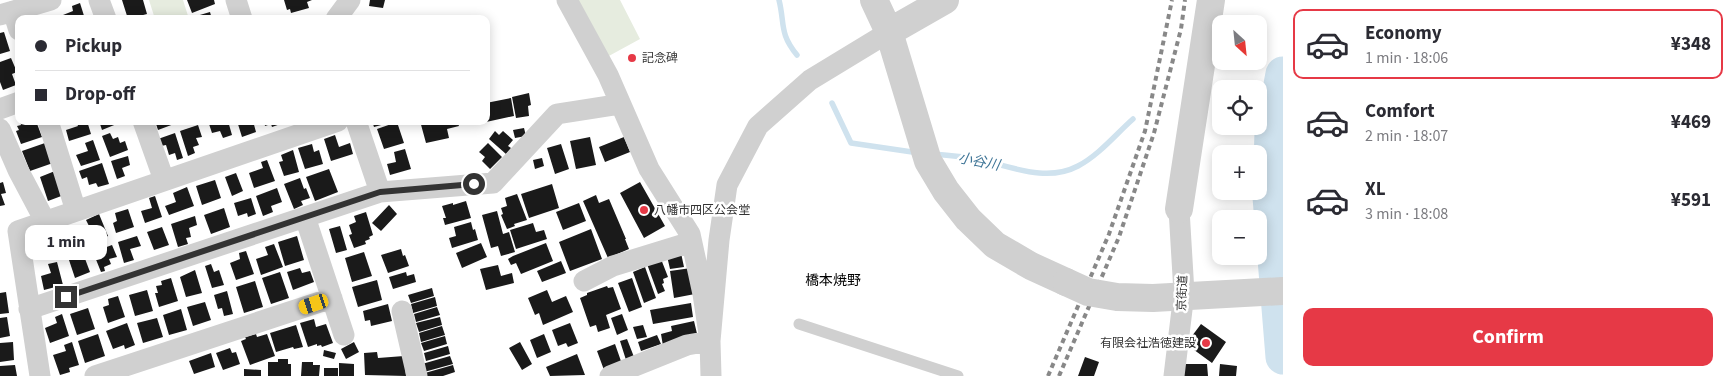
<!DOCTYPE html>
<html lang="en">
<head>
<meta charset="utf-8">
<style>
  body { margin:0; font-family:"Source Sans 3","Noto Sans JP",sans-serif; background:#f7f7f7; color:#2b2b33; height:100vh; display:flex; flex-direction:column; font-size:19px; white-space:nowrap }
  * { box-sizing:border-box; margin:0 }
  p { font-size:16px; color:#7c7c81 }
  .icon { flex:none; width:28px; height:28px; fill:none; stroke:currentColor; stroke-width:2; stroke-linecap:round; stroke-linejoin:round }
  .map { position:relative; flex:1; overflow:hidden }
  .sheet { display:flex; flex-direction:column; background:#fff; width:450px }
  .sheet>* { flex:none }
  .top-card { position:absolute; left:15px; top:15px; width:475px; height:110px; border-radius:10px; box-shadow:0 2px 12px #0003; display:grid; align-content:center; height:110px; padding:0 20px; background:#fff }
  .needle { width:32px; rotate:153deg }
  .buttons { position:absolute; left:1212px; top:15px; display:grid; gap:10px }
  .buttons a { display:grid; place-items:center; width:55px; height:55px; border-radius:10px; background:#fff; box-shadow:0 2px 12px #0003; font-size:25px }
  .end { position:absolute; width:22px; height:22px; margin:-11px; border:6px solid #333; background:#fff; box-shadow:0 0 0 2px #fff }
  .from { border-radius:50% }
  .bubble { position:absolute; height:35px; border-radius:10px; background:#fff; box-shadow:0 2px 12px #0003; font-size:16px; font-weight:700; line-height:35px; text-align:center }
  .car { position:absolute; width:15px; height:30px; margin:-15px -8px; border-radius:6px; box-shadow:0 0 4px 1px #0007; background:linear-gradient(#f5c518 24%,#345 0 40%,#f5c518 0 76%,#345 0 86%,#f5c518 0) }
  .top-card b { display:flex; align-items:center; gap:18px; height:48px; font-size:19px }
  .top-card b+b { border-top:1px solid #e1e1e2 }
  .top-card i { width:12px; height:12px; background:#2b2b33 }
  ul { padding:9px 0 0; list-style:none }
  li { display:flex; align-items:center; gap:15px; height:70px; margin:0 10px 8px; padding:0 10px; border:2px solid transparent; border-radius:10px }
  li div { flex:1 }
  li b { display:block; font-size:19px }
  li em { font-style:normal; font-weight:700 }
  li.active { border-color:#e63946 }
  li>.icon { width:45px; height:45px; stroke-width:1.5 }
  .button { display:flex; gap:10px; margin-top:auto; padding:10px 20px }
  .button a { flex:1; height:58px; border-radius:10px; background:#e63946; color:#fff; font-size:20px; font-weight:700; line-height:58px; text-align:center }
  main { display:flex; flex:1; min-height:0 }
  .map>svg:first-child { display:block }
  .green { fill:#e6ecdf }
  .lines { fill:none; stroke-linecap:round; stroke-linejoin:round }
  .stream { stroke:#cfe2ee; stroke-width:5.5 }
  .river { stroke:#cfe2ee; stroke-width:35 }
  .building { fill:#1a1a1a }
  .service { stroke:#d0d0d0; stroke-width:11 }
  .minor { stroke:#d0d0d0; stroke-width:21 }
  .tertiary { stroke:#d0d0d0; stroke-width:28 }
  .rail { stroke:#888; stroke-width:4; stroke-dasharray:5 4; stroke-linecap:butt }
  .tertiary-bridge { stroke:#d0d0d0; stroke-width:28 }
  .route { stroke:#333; stroke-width:6 }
  .poi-dot { fill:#e63946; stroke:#fff; stroke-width:2 }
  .labels { text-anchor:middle; stroke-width:5; stroke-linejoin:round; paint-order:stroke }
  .poi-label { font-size:12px; fill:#333; stroke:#fff; text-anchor:start }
  .street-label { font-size:12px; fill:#333; stroke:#fff }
  .water-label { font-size:14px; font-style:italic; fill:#3f7597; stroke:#fff }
  .neighbourhood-label { font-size:14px; fill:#000; stroke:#fff }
</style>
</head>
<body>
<main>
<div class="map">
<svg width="1283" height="376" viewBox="0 0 1283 376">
  <rect width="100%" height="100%" fill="#fff"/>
  <path class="green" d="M149,0h34l6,19h-34z
    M578,0h42l20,39 -33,18z"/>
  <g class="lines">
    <path class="stream" d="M779,0c6,24 0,33 18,55
      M832,103l19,40 68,10
      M1237,130l35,2
      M933,154c12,1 25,2 38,4 35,6 73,26 107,8 21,-11 38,-32 55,-47"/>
    <path class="river" d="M1283,74l-11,58 -2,65 13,160"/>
  </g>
  <path class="building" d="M122,0h21l4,14 -19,5z
    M187,0h27l1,4 -23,9z
    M284,0h28l-5,2 2,6 -18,5 -1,-4 -3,1z
    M370,0h15l-2,8 -14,-2z
    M80,3l5,16h-21l-1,-4 10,-4 -1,-5z
    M210,12l2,7h-18l-1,-2z
    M4,32l6,19 -10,3v-21z
    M11,58l6,14 -5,2 4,11 -13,5 -3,-8v-20z
    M529,93l2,12 -3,1 1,10 -13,2 -4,-21z
    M511,98l3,18 -28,6v-19z
    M20,121h16l6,16 -21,7 -5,-13 3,-1 -2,-4 4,-1z
    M76,121h11l4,13 -22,7 -3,-11 12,-4z
    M99,121h25l-22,9z
    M155,121h18l1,3 -16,6z
    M208,121h20l4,14 -9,3 -3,-7 -8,2z
    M237,121h16l3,11 -14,5z
    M264,121h22v1l-14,5 -1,-3 -6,2z
    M372,121h20v1l-18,5z
    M420,121h37l2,5 -12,3 2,9 -23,5z
    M397,122l7,21 -20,6 -7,-20z
    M198,125l4,12 -6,1 3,7 -6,2 2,6 -7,3 -8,-25z
    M524,128l2,8 -11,2 -2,-8z
    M495,131l4,4 4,-4 10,9 -5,6 3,2 -5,6 -17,-15z
    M110,133l3,6 5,-2 2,6 5,-2 3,9 -18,7 -8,-21z
    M175,133l8,25 -6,2 -2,-7 -6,2 -3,-10 -5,1 -3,-7z
    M335,135l4,12 11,-4 3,11 -22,7 -7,-22z
    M590,137l6,28 -20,4 -6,-28z
    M624,137l6,15 -25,10 -6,-15z
    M93,140l7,20 -19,6 -5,-11 12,-4 -3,-8z
    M45,143l8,20 -23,8 -8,-20z
    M488,143l14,14 -12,12 -8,-8 3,-4 -6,-5z
    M312,144l2,8 5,-2 4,14 -18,5 -7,-21z
    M561,144l8,25 -14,5 -8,-26z
    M405,149l6,20 -21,6 -3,-11 9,-2 -2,-10z
    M293,150l6,22 -15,4 -5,-14 4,-1 -2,-6z
    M128,156l2,9 -8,3 3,8 -8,3 -6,-18z
    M542,158l2,8 -9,3 -2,-9z
    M267,160l8,21 -21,7 -5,-15 14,-5 -2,-6z
    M102,163l7,21 -11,3 -2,-4 -7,2 -2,-8 -5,2 -3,-8z
    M329,169l9,23 -23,9 -9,-24z
    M55,171l9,24 -16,6 -8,-24z
    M236,173l7,18 -11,5 -7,-19z
    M300,178l4,11 2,-1 4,10 -9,3 2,4 -9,4 -10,-25z
    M215,180l6,18 -19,7 -6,-19z
    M3,182l3,11 -5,1 4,11 -5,1v-23z
    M640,182l25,44 -21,12 -24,-45z
    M552,184l7,24 -30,10 -8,-24z
    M187,187l7,19 -25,9 -4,-9 11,-4 -3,-9z
    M277,188l5,14 -11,4 2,6 -10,4 -7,-20z
    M517,194l10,26 -13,4 1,2 -8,3 -6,-14 2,-1 -2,-6 6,-2 -2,-8z
    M596,195l3,8 10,-4 17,40h-1l4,10 -21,9 -25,-57z
    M155,196l7,21 -17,6 -4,-12 11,-3 -3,-10z
    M251,198l5,16 -8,3 -1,-4 -9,3 -4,-13z
    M466,201l5,17 -26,7 -2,-7h3l-4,-12 11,-3v2z
    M579,203l7,18 -23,9 -7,-18z
    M389,205l8,9 -16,17 -9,-8z
    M224,208l6,19 -19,7 -7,-19z
    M128,209l6,18 -18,6 -3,-10 4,-2 -2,-8z
    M497,211l6,23 6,-2 6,20 -14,4 -3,-10 -7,2 -9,-33z
    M366,212l7,23 -4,2 1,2 -5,2 1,3 -12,4 -5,-13 3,-1 -3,-9 7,-3 -2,-6z
    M99,214l9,22 -18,7 -5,-14 5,-1 -4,-8z
    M195,216l2,9 -8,3 2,9 -5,1 2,6 -10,3 -7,-23z
    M471,222l2,8 2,-1 3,11 -26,8 -3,-10 7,-2 -2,-9z
    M533,223l3,9 8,-2 3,9 -31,10 -6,-19z
    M340,226l7,24 -11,3 -7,-24z
    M162,227l7,18 -15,5 -7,-18z
    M75,229l5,16 -16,6 -5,-17z
    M591,229l11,30 -32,12 -11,-29z
    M137,236l4,10 -11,3 4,11 -10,3 -6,-21z
    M297,236l7,24 -19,6 -7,-24z
    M47,237l6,17 -16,6 -6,-17z
    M481,243l6,14 -25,11 -6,-15z
    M546,243l7,18 -32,13 -5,-11 -5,2 -3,-6 5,-3z
    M274,244l9,23 -22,8 -5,-16 12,-4 -3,-8z
    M112,245l5,12 -8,2 2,5 -7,3 1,4 -4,1 -8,-20z
    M401,249l2,7 2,-1 4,11 -21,7 -7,-18z
    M246,251l8,23 -18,6 -6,-17 10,-4 -1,-6z
    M364,252l8,24 -20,6 -7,-24z
    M681,253l3,14 -14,2 -3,-13z
    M75,255l2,4 7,-3 6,16 -15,6 -7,-21z
    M661,259l7,18 -5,2 1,4 -2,1 3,7 -7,3 -11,-30z
    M561,261l5,12 -24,9 -5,-11z
    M57,262l6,23 -19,5 -3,-14 10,-3 -3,-9z
    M211,264l3,8 5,-2 5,15 -12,3 -7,-22z
    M498,265l3,11 11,-3 2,10 -28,7 -6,-21z
    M645,267l11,31 -12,5 -11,-31z
    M300,268l2,5 8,-2 4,11 -21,8 -6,-18z
    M691,268l4,26 -21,4 -4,-27z
    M195,270l7,23 -16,4 -6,-20z
    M280,272l9,26 -18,6 -9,-26z
    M406,272l1,4 7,-2 2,8 -23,7 -4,-12z
    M171,278l7,23 -19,6 -4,-14h3l-2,-7 6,-1 -1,-4z
    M632,278l10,29 -13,5 -11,-29z
    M377,280l5,20 -24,7 -6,-20z
    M255,281l8,26 -19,6 -8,-26z
    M607,286l1,2 5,-1 8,22 -15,6 4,13 -12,4 -2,-7 -6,2 -10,-29 7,-3v-2z
    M432,288l2,8 -23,7 -3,-8z
    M147,290l6,21 -18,5 -6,-21z
    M547,290l5,12 14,-6 7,16 -30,13 -4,-12 -4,2 -7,-17z
    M227,291l6,23 -9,2 -2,-8 -4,1 -4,-14z
    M6,292l3,21 -9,1v-21z
    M118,296l7,21 -17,6 -5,-16 6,-2 -1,-6z
    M435,297l2,9 -24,7 -2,-9z
    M205,302l6,18 -18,6 -6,-19z
    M691,303l2,14 -40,7 -3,-14z
    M388,304l4,17 -21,5 -1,-6 -5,1 -2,-10z
    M437,307l3,8 -24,7 -2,-8z
    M88,308l7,21 -18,6 -7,-21z
    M181,309l6,21 -18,5 -6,-20z
    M62,314l7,22 -19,7 -5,-15 12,-5 -2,-6z
    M622,314l6,16 -11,5 -6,-17z
    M7,317l3,19 -10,2v-20z
    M440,317l2,8 -23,7 -3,-9z
    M157,318l6,19 -20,6 -6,-20z
    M314,319l2,8 10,-3 7,19 -11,4 -1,-2 -4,1v-2l-9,3 -8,-24z
    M694,321l4,17 -35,8 -2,-12 11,-3 -1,-5z
    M127,323l8,22 -10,4 -1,-4 -11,4 -7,-18z
    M570,323l8,20 -10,4 -2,-4 -8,3 -6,-16z
    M1201,324l25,18 -14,21 -26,-19z
    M296,325l7,22 -9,2 -1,-2 -17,5 -6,-19z
    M643,325l4,12 -10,2 -4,-12z
    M442,326l3,9 -24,7 -2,-9z
    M98,334l7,22 -20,7 -7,-22z
    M256,334l1,3 10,-3 8,22 -25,9 -9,-24 5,-2 -1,-2z
    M544,334l7,18 -14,6 -7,-18z
    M657,335l4,9 -20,7 -3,-9z
    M445,336l2,8 -23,7 -3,-8z
    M627,339l7,18 -8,3 -6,-19z
    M13,342l1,18 -14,2v-19z
    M72,342l7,23 -10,3 1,4 -10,3 -7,-20 13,-4 -2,-6z
    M354,342l5,10 -13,7 -5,-10z
    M520,342l12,22 -10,6 -13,-22z
    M615,344l7,20 -18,6 -7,-19z
    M448,346l2,8 -24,7 -2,-8z
    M230,348l2,5 4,-1 4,12 -17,6 -7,-17z
    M324,350l12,3 -2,6 -11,-3z
    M377,352l1,6 26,-2 2,20 -41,-1 -1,-22z
    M211,353l4,14 -21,7 -5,-13z
    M577,354l8,21 -35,1 -4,-9z
    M450,356l3,8 -29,8 -2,-8z
    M1085,357l14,5 -5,14h-16z
    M278,359h10v5h3v12h-23v-14h10z
    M302,362h11v3h7l-1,11h-18z
    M339,363l15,1v12h-15z
    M1183,364h24l1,12h-24z
    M1220,364l17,2 -1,10h-17z
    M15,365l2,11h-17v-10z
    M453,365l2,7 -12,4h-17l-1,-3z
    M324,368h14v8h-14z
    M244,369l17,1v6h-17z"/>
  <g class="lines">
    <path class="service" d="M799,324l159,52"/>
    <path class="minor" d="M99,0l7,19
      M236,0l6,19
      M567,0l41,75 41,94 41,65 13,60 7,47 -23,4 -77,31
      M13,11l6,19
      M0,15l51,-15
      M336,19l14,-19
      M0,109l19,-7
      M48,121l28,90
      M143,121l21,59
      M356,121l24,71
      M0,129l18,41 27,51
      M305,217l39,118
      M584,281l29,-15 78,-24
      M29,309l351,-117 113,-9 64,-69 64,-10
      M402,311l15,65
      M40,376l-22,-145 320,-110
      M95,376l237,-78
      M711,376l-1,-35 9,-101 8,-55 31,-59 52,-46 79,-48
      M1174,376l10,-83 -5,-84"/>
    <path class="tertiary" d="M874,0l15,32 39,129 18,30 22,28 27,26 36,21 35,16
      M889,32l56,-32
      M1179,209l32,-209"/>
    <path class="rail" d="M1048,376l61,-142 36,-103 27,-131
      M1059,376l60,-139 35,-104 27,-104 4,-29"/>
    <path class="tertiary-bridge" d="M1066,282l22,10 29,5 36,1 130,-7"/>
  </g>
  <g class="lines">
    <path class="route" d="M66,297l314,-105 94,-8"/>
  </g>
  <g class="poi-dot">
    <circle cx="632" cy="58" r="5"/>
    <circle cx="644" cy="210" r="5"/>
    <circle cx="1206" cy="343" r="5"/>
  </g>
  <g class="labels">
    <g class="poi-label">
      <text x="642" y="62">記念碑</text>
      <text x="654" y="214">八幡市四区公会堂</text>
      <text x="1196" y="347" text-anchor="end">有限会社浩徳建設</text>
    </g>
    <g class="street-label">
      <text transform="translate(1182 293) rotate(-88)" y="4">京街道</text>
    </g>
    <g class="water-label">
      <text transform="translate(979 161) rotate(11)" y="5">小谷川</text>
    </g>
    <g class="neighbourhood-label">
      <text x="833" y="285">橋本焼野</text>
    </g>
  </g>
</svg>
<div class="buttons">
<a><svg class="needle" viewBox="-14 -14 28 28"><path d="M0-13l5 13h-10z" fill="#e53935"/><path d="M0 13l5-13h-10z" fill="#7c7c81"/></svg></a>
<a><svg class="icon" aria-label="locate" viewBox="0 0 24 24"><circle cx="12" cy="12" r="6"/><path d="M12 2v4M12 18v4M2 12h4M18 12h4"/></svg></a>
<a>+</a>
<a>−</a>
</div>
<i class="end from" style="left:474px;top:184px"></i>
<i class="end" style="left:66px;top:297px"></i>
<div class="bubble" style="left:25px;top:225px;width:82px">1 min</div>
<i class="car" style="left:314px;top:304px;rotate:252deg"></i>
<div class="top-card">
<b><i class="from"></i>Pickup</b>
<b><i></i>Drop-off</b>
</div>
</div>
<section class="sheet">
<ul>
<li class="active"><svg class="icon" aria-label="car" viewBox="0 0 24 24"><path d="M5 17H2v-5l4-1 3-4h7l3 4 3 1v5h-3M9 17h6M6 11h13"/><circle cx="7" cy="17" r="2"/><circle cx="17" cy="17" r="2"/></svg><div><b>Economy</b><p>1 min · 18:06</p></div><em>¥348</em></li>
<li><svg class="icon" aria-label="car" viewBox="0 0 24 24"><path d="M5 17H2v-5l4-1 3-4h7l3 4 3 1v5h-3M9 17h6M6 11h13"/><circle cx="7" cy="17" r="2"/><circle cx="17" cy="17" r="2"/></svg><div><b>Comfort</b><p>2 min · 18:07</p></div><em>¥469</em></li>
<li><svg class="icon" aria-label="car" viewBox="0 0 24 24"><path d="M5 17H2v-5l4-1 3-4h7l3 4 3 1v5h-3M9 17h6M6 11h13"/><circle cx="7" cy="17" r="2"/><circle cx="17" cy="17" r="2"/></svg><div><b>XL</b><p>3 min · 18:08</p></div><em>¥591</em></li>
</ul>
<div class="button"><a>Confirm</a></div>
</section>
</main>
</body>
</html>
